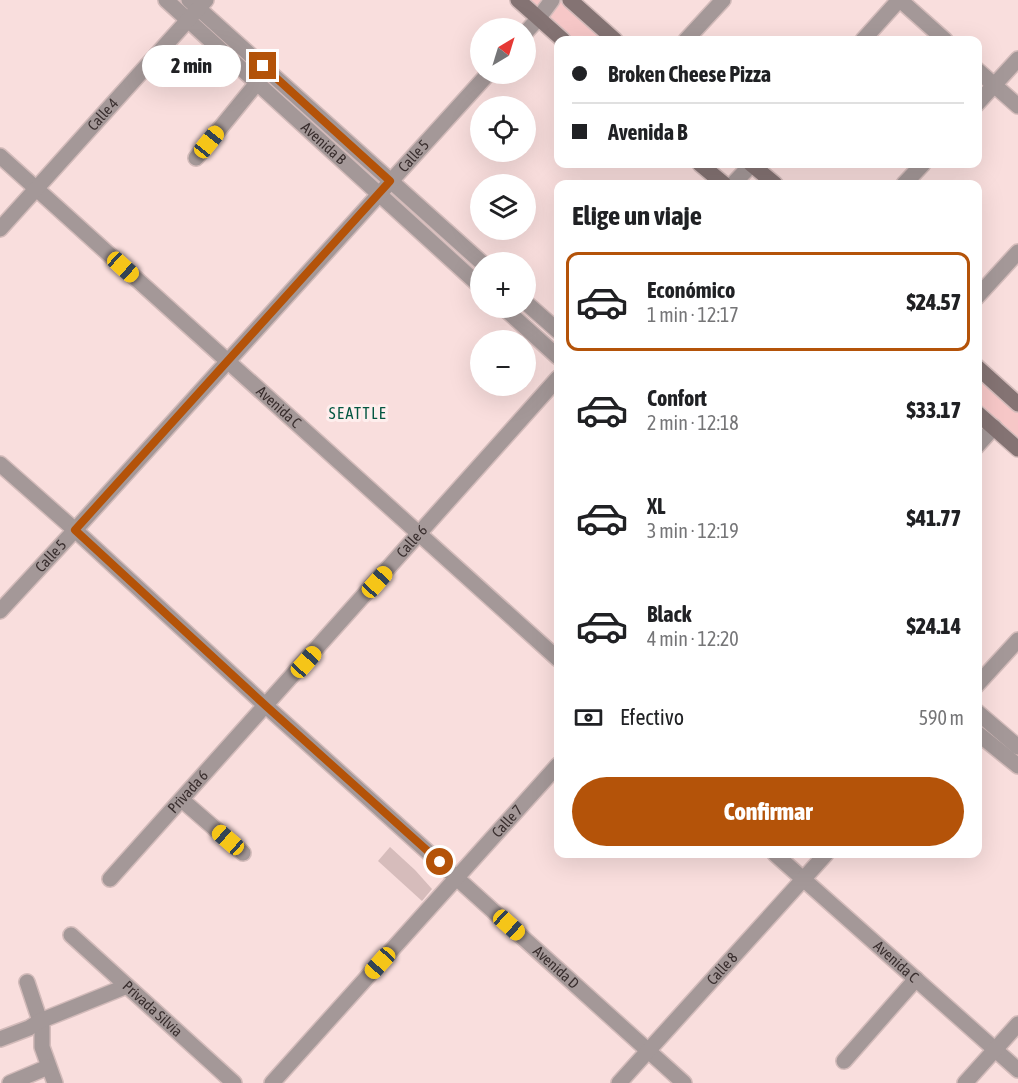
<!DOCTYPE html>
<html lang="es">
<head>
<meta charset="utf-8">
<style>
  body { margin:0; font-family:"Asap Condensed",sans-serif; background:#f6f6f6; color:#202124; height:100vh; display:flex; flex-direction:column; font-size:22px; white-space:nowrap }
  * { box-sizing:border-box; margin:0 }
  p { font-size:20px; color:#757577 }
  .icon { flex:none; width:33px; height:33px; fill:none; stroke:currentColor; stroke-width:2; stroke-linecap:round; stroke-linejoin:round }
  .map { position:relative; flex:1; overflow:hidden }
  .side { position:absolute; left:554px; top:180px; width:428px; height:678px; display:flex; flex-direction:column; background:#fff; border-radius:12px; box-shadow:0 6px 24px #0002 }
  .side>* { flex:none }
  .hud { position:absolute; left:554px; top:36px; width:428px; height:132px; border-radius:12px; box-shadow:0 6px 24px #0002; display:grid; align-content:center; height:132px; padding:0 18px; background:#fff }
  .needle { width:39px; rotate:38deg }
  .controls { position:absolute; left:470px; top:18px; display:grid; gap:12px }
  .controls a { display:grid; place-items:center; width:66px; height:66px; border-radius:50%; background:#fff; box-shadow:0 6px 24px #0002; font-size:30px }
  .end { position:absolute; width:27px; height:27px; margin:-14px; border:8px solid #b45309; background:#fff; box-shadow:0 0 0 3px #fff }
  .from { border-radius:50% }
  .bubble { position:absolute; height:42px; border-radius:21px; background:#fff; box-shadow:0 6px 24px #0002; font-size:20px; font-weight:800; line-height:42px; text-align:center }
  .car { position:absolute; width:18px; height:36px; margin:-18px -9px; border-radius:8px; box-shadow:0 0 4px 2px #0007; background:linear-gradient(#f5c518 24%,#345 0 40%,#f5c518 0 76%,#345 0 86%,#f5c518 0) }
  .hud b { display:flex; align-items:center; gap:21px; height:57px; font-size:22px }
  .hud b+b { border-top:2px solid #e0e0e0 }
  .hud i { width:15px; height:15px; background:#202124 }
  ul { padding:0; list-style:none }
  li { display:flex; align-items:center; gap:18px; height:99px; margin:0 12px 9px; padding:0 6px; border:3px solid transparent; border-radius:12px }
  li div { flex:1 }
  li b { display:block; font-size:22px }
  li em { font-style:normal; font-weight:800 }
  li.current { border-color:#b45309 }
  li>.icon { width:54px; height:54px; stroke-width:1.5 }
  h2 { padding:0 18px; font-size:27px; line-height:72px }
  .pay { display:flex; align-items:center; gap:15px; height:66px; padding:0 18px; font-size:22px }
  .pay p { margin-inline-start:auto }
  .action { display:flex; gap:12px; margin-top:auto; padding:12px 18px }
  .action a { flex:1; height:69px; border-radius:36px; background:#b45309; color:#fff; font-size:24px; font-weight:800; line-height:69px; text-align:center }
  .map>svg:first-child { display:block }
  .green { fill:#f6c7c7 }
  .building { fill:#d6bcbb }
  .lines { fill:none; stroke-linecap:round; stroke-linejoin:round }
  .minor-casing { stroke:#d3bbba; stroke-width:18 }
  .tertiary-casing { stroke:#d3bbba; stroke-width:18 }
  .secondary-casing { stroke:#d3bbba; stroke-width:18 }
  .minor { stroke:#a49898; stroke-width:15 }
  .tertiary { stroke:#a49898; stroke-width:15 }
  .secondary { stroke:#847373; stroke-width:15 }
  .route { stroke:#b45309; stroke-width:8 }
  .labels { text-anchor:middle; stroke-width:6; stroke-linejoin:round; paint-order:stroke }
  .street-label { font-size:15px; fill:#392e2e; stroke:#feeeed }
  .neighbourhood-label { font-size:16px; letter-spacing:1.5px; fill:#035641; stroke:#feeeed }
</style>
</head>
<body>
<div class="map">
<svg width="1018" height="1083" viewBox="0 0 1018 1083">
  <rect width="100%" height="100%" fill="#f9dedd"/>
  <path class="green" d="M519,0h40l44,40h-39z
    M977,371l41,36v41l-41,-37z"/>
  <path class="building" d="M390,847l25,23 17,19 -10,12 -44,-40z"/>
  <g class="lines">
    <g class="minor-casing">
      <g id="minor">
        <path id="s1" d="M166,0l314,286"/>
        <path d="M189,0l292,262"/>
        <path d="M900,0l45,40"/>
        <path d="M525,33l13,-14 14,-19"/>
        <path d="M686,40l37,-40"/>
        <path d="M863,40l36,-40"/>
        <path d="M976,69l42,37"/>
        <path d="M976,105l42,-46"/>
        <path id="s2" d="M0,156l558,503"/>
        <path d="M196,158l61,-75"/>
        <path d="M733,184l19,-20"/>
        <path d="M904,184l19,-20"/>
        <path id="s3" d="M0,229l206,-229"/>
        <path d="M976,298l42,-46"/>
        <path d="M525,302l33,29"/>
        <path d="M504,308l54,49"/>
        <path d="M976,447l18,-20"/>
        <path id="s4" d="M0,464l75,66 191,176 418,377"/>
        <path id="s5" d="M0,611l75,-81 413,-456"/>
        <path d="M976,686l42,-46"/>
        <path d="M976,711l42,36"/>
        <path d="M976,732l42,34"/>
        <path d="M182,800l61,53"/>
        <path id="s6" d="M775,854l243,216"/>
        <path id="s7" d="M110,879l448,-501"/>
        <path id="s8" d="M71,935l163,148"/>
        <path d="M27,982l15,45v20l13,36"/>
        <path d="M0,1039l29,-11 11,-7 87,-35"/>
        <path d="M844,1061l72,-82"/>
        <path d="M10,1083l38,-16"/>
        <path id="s9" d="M619,1083l207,-229"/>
        <path d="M965,1083l53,-59"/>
      </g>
    </g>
    <g class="tertiary-casing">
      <g id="tertiary">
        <path id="s10" d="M272,1083l286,-318"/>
      </g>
    </g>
    <g class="secondary-casing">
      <path id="secondary" d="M518,0l45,40
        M570,0l45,40
        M700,164l24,20
        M751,164l24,20
        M976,366l42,38
        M976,412l42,37"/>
    </g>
    <use href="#minor" class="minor"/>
    <use href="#tertiary" class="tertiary"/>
    <use href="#secondary" class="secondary"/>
  </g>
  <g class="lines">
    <path class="route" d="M263,66l127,115 -315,349 191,176 174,156"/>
  </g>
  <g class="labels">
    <g class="street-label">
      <text dy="5" stroke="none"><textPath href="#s3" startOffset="154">Calle 4</textPath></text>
      <text dy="5" stroke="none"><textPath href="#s1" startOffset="213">Avenida B</textPath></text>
      <text dy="5" stroke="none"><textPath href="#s5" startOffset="615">Calle 5</textPath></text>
      <text dy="5" stroke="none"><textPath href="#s2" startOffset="375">Avenida C</textPath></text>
      <text dy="5" stroke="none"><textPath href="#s7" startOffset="453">Calle 6</textPath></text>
      <text dy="5" stroke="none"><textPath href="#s5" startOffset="75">Calle 5</textPath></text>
      <text dy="5" stroke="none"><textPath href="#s7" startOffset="117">Privada 6</textPath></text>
      <text dy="5" stroke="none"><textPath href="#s10" startOffset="352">Calle 7</textPath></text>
      <text dy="5" stroke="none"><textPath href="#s6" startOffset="162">Avenida C</textPath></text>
      <text dy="5" stroke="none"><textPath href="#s4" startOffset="750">Avenida D</textPath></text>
      <text dy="5" stroke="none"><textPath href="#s9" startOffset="154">Calle 8</textPath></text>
      <text dy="5" stroke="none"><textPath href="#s8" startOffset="110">Privada Silvia</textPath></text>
    </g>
    <g class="neighbourhood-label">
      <text x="358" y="419">SEATTLE</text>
    </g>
  </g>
</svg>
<div class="controls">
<a><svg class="needle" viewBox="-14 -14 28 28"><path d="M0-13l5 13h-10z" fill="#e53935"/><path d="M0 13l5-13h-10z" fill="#757577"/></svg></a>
<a><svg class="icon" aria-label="locate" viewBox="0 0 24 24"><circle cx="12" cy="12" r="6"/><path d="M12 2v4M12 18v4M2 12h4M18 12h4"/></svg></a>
<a><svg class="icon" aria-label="layers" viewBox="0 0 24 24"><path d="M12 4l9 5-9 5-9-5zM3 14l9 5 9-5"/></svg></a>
<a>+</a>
<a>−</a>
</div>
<i class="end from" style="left:440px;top:862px"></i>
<i class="end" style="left:263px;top:66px"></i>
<div class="bubble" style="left:142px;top:45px;width:99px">2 min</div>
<i class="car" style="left:209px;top:142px;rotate:39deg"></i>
<i class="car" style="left:123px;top:267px;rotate:132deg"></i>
<i class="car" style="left:377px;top:582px;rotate:42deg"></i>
<i class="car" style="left:306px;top:662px;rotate:42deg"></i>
<i class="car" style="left:228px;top:840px;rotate:311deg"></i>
<i class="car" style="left:509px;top:925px;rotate:132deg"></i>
<i class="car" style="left:380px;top:963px;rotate:222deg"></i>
<div class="hud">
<b><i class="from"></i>Broken Cheese Pizza</b>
<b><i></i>Avenida B</b>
</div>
<section class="side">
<h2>Elige un viaje</h2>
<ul>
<li class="current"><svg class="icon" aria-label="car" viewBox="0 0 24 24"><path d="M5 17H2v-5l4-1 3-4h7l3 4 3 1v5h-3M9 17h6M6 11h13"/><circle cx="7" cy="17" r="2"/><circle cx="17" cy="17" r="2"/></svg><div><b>Económico</b><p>1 min · 12:17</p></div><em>$24.57</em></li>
<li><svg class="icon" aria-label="car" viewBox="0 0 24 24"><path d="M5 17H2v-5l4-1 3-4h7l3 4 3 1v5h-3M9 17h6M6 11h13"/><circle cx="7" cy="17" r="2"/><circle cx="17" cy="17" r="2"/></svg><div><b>Confort</b><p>2 min · 12:18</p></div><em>$33.17</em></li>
<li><svg class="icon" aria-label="car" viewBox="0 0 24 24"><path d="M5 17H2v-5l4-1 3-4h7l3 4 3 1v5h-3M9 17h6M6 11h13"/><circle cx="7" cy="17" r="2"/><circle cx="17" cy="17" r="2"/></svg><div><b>XL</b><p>3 min · 12:19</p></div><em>$41.77</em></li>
<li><svg class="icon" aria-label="car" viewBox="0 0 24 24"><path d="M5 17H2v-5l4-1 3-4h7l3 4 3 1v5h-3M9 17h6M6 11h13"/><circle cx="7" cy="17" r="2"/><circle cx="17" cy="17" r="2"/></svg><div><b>Black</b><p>4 min · 12:20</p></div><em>$24.14</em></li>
</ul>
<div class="pay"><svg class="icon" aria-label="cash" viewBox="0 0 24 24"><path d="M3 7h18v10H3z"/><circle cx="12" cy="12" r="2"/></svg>Efectivo<p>590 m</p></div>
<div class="action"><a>Confirmar</a></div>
</section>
</div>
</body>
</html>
